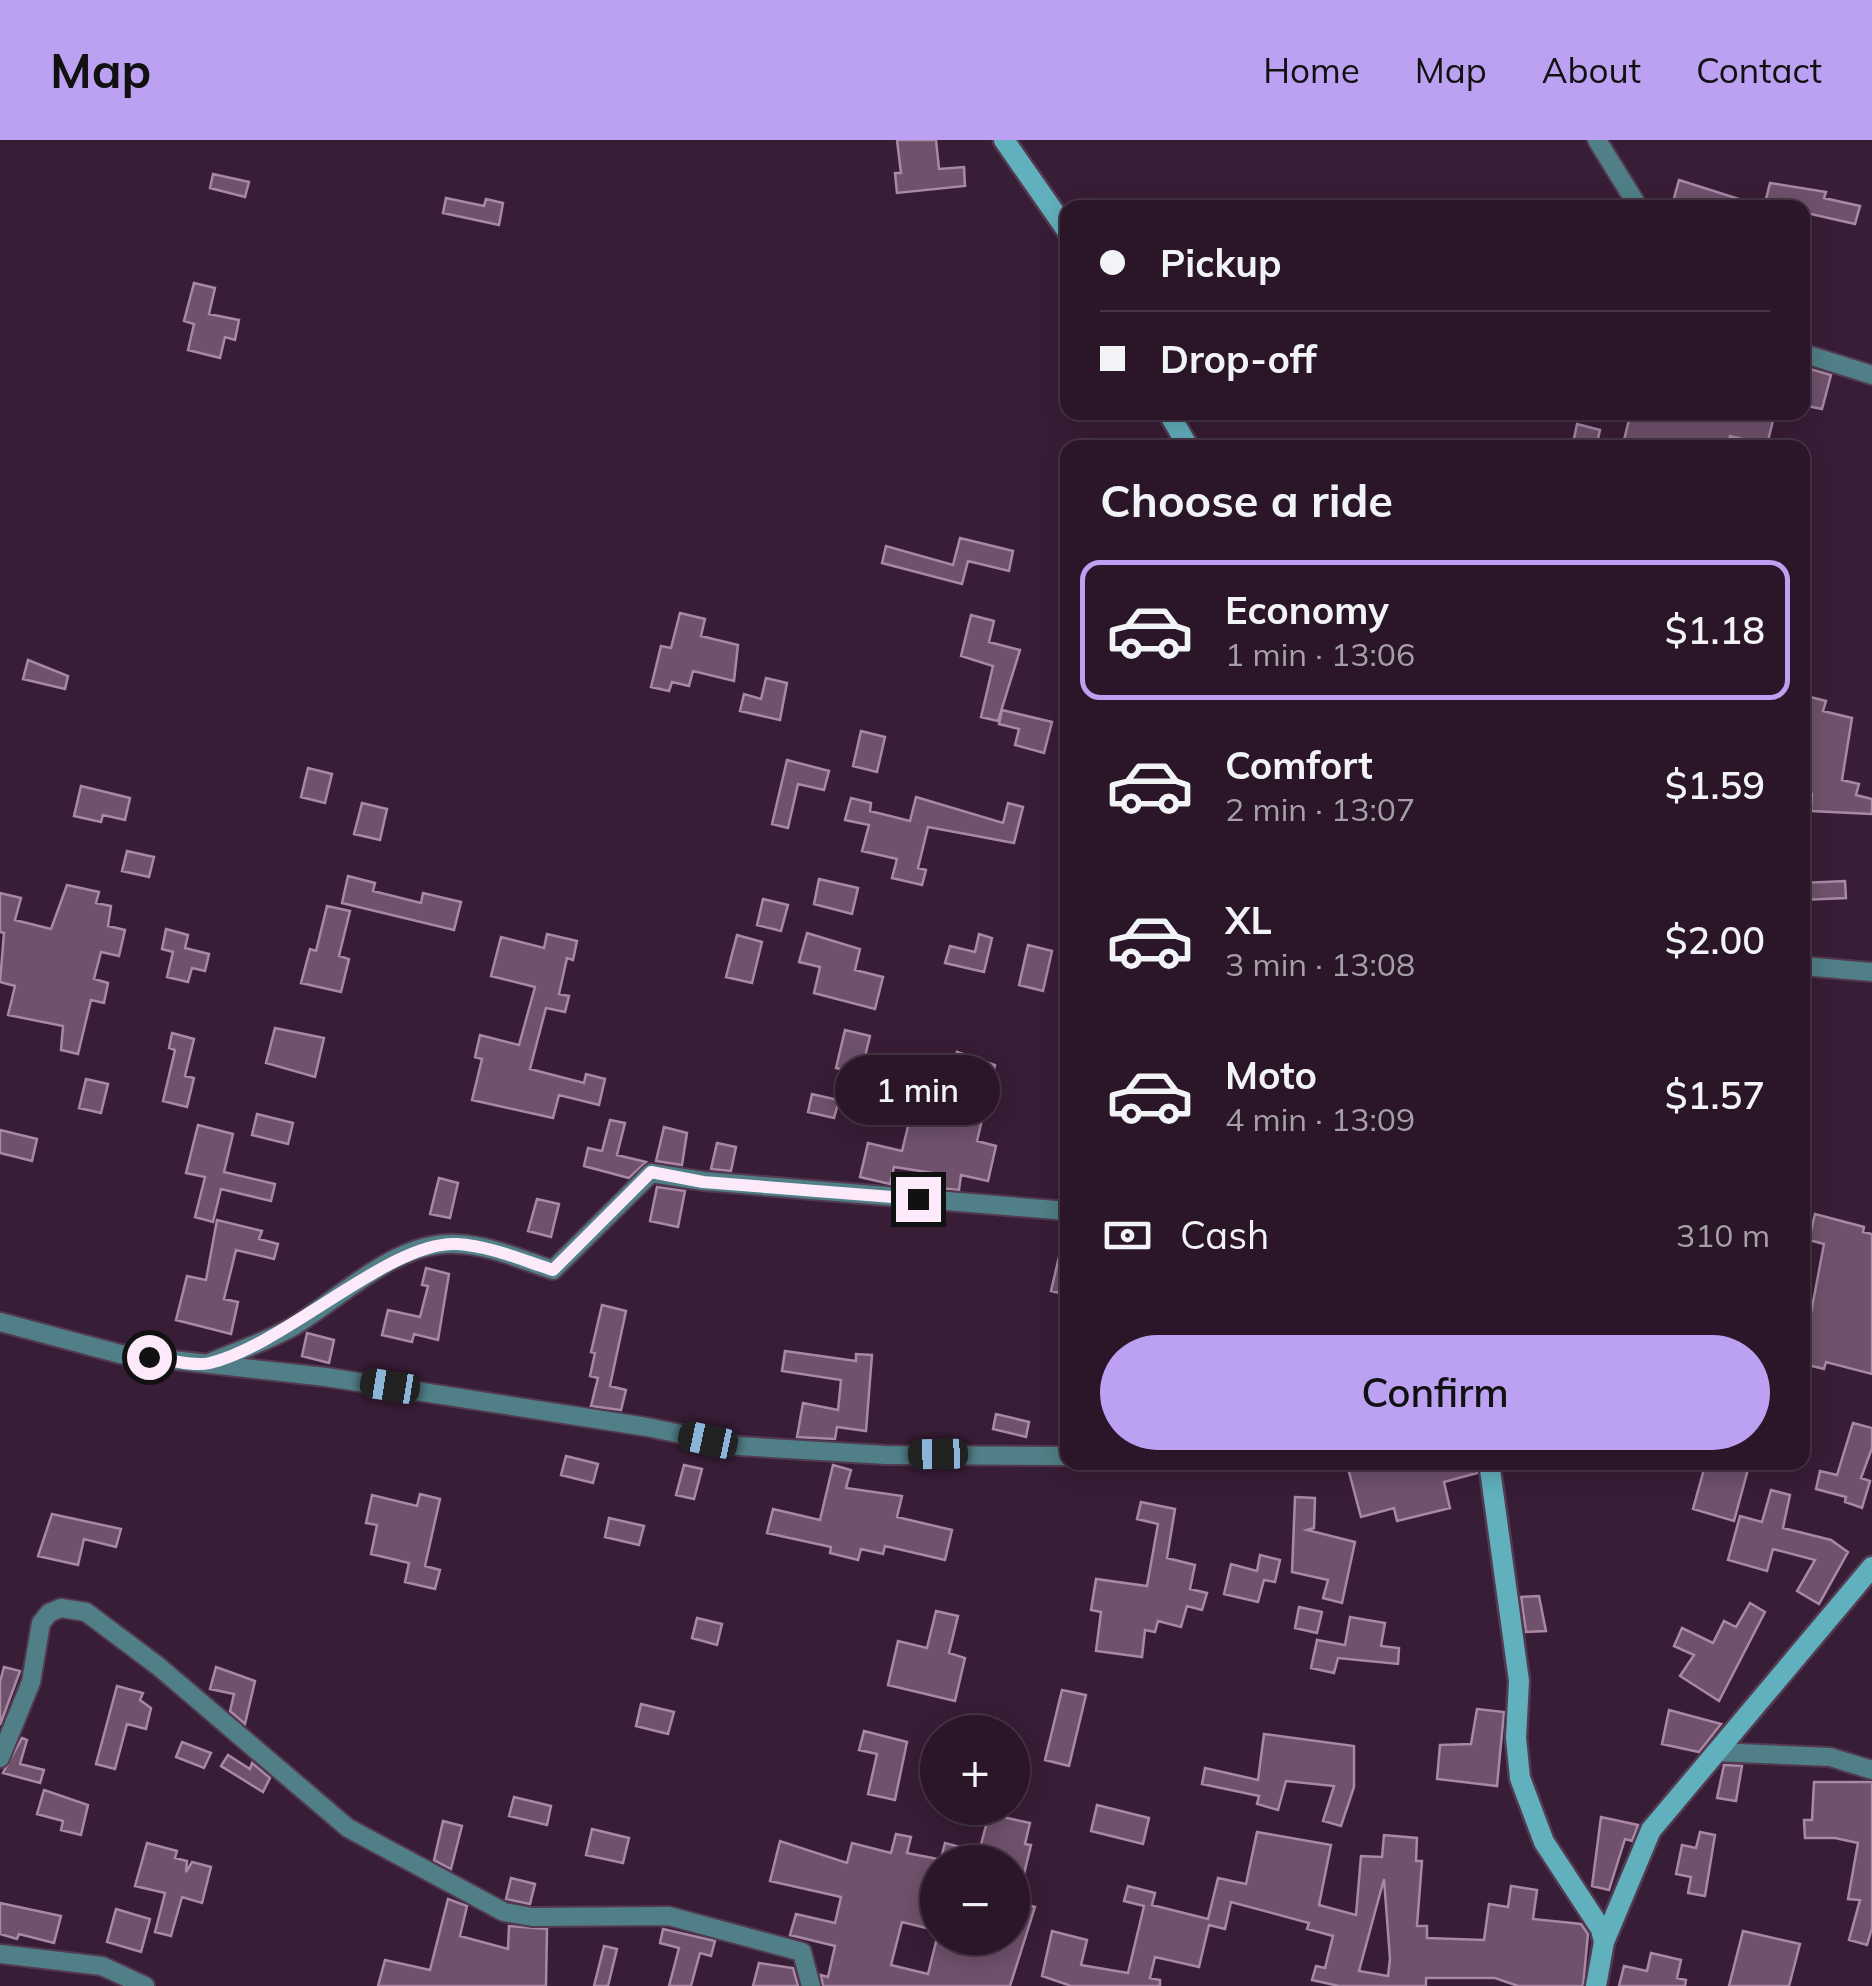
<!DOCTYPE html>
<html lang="en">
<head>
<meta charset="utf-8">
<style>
  body { margin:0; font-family:Mulish,sans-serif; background:#321f30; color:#f1f3f6; height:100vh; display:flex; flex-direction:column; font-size:38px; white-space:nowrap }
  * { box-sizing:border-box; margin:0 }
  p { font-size:32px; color:#a59fa8 }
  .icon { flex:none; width:55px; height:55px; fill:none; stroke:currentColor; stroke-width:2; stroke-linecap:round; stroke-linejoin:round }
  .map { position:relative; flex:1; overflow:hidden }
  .details { position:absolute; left:1060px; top:300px; width:750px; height:1030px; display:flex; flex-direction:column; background:#2a1628; border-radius:20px; box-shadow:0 5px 25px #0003,0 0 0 2px #463545 }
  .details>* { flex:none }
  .guide { position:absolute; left:1060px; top:60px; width:750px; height:220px; border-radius:20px; box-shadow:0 5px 25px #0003,0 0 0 2px #463545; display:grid; align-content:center; height:220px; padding:0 40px; background:#2a1628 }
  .controls { position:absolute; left:920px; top:1575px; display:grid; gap:20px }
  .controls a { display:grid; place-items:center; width:110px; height:110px; border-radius:50%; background:#2a1628; box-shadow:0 5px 25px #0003,0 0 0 2px #463545; font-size:50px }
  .end { position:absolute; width:45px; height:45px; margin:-22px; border:12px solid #fceafa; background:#111; box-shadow:0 0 0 5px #111 }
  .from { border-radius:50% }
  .bubble { position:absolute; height:70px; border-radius:35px; background:#2a1628; box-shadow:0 5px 25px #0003,0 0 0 2px #463545; font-size:32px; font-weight:600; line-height:70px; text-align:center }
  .car { position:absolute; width:30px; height:60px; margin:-30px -15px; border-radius:12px; box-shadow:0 0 8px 2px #0007; background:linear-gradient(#222 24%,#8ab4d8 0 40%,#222 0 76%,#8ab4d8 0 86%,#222 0) }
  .guide b { display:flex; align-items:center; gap:35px; height:95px; font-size:38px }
  .guide b+b { border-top:2px solid #463545 }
  .guide i { width:25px; height:25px; background:#f1f3f6 }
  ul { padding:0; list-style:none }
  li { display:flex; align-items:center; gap:30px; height:140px; margin:0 20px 15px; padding:0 20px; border:5px solid transparent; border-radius:20px }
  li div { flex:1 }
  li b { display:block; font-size:38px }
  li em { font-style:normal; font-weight:600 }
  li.current { border-color:#bca0f2 }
  li>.icon { width:90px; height:90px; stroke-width:1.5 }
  h2 { padding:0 40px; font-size:45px; line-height:120px }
  .pay { display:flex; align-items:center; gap:25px; height:110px; padding:0 40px; font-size:38px }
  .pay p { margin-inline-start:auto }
  .button { display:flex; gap:20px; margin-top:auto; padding:20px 40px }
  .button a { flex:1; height:115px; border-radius:60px; background:#bca0f2; color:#111; font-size:40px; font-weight:600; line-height:115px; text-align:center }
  header { display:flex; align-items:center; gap:60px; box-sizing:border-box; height:140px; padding:0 50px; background:#bca0f2; color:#111 }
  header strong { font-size:48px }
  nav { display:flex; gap:55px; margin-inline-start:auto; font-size:35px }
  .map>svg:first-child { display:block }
  .building { fill:#6f516c; stroke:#a988a5; stroke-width:2.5; fill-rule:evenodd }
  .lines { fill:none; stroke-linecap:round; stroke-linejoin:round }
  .street-casing { stroke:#533a51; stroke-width:22 }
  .secondary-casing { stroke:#533a51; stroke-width:25 }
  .street { stroke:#507f87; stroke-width:18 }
  .secondary { stroke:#61b0bd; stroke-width:20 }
  .route { stroke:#fceafa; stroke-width:12 }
</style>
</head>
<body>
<header>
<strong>Map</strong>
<nav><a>Home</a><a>Map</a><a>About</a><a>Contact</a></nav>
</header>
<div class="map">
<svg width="1872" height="1846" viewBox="0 0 1872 1846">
  <rect width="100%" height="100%" fill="#381d36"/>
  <path class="building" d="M897,0h39l3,29 25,-2 1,19 -68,7 -2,-20h6z
    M213,34l36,8 -4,15 -35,-9z
    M1679,40l85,27 6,-24 56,9 -2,6 36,8 -5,18 -53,-12v-4h-88l-40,-10z
    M446,58l38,8 2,-7 17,4 -4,22 -56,-12z
    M194,143l21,5 -6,26 30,6 -4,20 -10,-3 -5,21 -32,-8 6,-26 -10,-3z
    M1810,229l21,6 -9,34 -20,-4v-26l5,1z
    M1631,272l34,5 1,-5h109l-8,33 -37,-9 -3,12h-37l-29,-8 -1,8h-6l-30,-8z
    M1577,284l23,6 -4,18h-24z
    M960,398l53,13 -4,20 -41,-10 -6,23 -80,-21 4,-17 67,19z
    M680,473l25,6 -4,17 37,9 -4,36 -41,-10 -4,15 -17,-4 -3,9 -18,-4 10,-41 10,2z
    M971,475l23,6 -5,21 31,8 -22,71 -17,-4 12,-51 -32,-10z
    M28,520l40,16 -3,13 -42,-10z
    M766,538l21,5 -7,37 -40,-9 4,-17 17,5z
    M1806,556l20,5 -3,10 29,7 -10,62 17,4 -3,11 16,4v15l-61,-3 1,-17 -10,-3z
    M1002,570l50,12 -8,31 -29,-8 4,-16 -20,-5z
    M861,591l24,6 -8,35 -24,-6z
    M787,620l42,11 -5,19 -26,-6 -10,44 -16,-4z
    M308,628l24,6 -7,29 -24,-6z
    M81,646l49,12 -5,22 -22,-5 -2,7 -27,-6z
    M916,657l87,26 5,-20 15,4 -9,36 -86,-16 -10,41 8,2 -4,15 -30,-7 5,-19 -35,-8 7,-26 -24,-5 6,-22 20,5 -1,8 40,10z
    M362,663l25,6 -7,31 -26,-6z
    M127,711l27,6 -5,20 -27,-6z
    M348,736l27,7 -2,8 48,12 2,-10 38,9 -7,28 -112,-27z
    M819,739l39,9 -6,26 -38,-10z
    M1845,741l1,17 -44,2v-17z
    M67,745l32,7 -3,11 15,3 -3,20 17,4 -6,26 -18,-4 -7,27 14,4 -4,20 -13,-3 -13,54 -17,-4 2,-24 -55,-11 7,-29 -15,-4 4,-49 -4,-1v-39l21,5 -6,22 36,9z
    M763,759l25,6 -7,26 -24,-6z
    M327,766l23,5 -11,45 10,3 -8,33 -40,-9 9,-34 6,2z
    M166,789l22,6 -3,13 24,6 -4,17 -13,-3 -4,14 -21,-5 6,-25 -11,-3z
    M807,793l53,16 -5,21 28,7 -8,32 -61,-16 6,-26 -21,-5z
    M547,794l30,7 -4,19 -6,-2 -8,36 10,2 -4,16 -19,-4 -16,61 54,14 2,-9 19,5 -6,26 -40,-10 -6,23 -81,-18 10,-41 -7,-2 5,-22 39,10 16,-58 -44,-11 10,-39 43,11z
    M979,794l13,4 -8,34 -39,-9 5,-17 25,6z
    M737,795l25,7 -10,41 -26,-6z
    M1028,805l24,6 -9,40 -24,-6z
    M275,888l49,10 -9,39 -49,-14z
    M845,890l25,6 -8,33 43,10 3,-12 14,4 -6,27 28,7 13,-53 38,13 -18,76 19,5 -8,35 -27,-6 -2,15 -21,-2 2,-14 -46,-7 -4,17 -30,-7 8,-34 34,8 8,-33 -71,-18 -5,18 -26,-6 4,-18 26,6 7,-30 -9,-2z
    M172,893l22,6 -9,37 9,2 -7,29 -24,-6 12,-51 -6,-2z
    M86,939l22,5 -7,29 -22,-5z
    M257,974l36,9 -5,21 -36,-9z
    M610,980l15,3 -8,32 29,7 -17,16 -45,-12 4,-18 14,3z
    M198,985l35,9 -9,38 51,12 -4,17 -50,-12 -8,33 -18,-5 10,-40 -19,-4z
    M664,987l23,6 -5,32 -26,-4z
    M0,990l37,9 -5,22 -32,-8z
    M717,1003l19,4 -5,24 -20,-2z
    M439,1038l19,5 -8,35 -20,-4z
    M657,1047l28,4 -7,36 -28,-6z
    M537,1059l22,5 -8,33 -23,-6z
    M1815,1074l49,13 -1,5 9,2v140l-46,-12 -2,7 -20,-5 3,-13 -5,-1v-23l6,2 16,-85 -15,-4z
    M217,1080l45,11 -3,8 19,5 -4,15 -38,-9 -12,49 14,3 -7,32 -55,-14 11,-44 19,4z
    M1062,1104l6,1v50l-17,-4z
    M426,1128l23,6 -11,66 -24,-6 -2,8 -30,-7 6,-25 32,7 8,-31 -6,-1z
    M602,1165l24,6 -16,75 16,4 -5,20 -30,-4 7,-28 -8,-2 5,-23 -4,-1z
    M307,1193l27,7 -5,23 -27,-7z
    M785,1211l71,10v-7l16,1 -6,76 -29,-4 -2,12 -38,-2 6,-34 35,7 3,-30 -59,-9z
    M996,1274l33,8 -3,15 -33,-8z
    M1853,1283l19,5v20l-11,30 9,3 -8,27 -17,-6 1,-5 -30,-8 4,-18 17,4z
    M566,1316l32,8 -5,19 -32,-8z
    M1368,1322h107l2,11 -33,9 6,26 -53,13 -3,-13 -33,9 -13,-49z
    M1706,1322h44l-16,59 -41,-12z
    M684,1325l18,4 -8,30 -18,-4z
    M833,1325l18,5 -5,18 56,8 -5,21 55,13 -7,30 -60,-14 -2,8 -22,-5 -3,11 -28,-7 1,-6 -64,-14 6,-24 47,11z
    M1771,1350l19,5 -7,33 48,12 17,12 -29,52 -22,-13 18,-31 -42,-11 -6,22 -39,-11 12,-44 22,6z
    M420,1354l20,5 -15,67 15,4 -5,19 -30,-7 4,-19 -38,-9 6,-29 -11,-2 6,-28 45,11z
    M1295,1357l20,1 -1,30 -7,2 48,12 -13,61 -19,-5 5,-18 -36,-8z
    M1141,1362l34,7 -8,49 28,7 -5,24 17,4 -5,17 -15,-4 -6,21 -23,-6 -3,11 -10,-2 -3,27 -46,-6 5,-39 -10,-2 5,-31 51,7 11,-62 -21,-5z
    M52,1374l69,15 -5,18 -32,-8 -6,26 -40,-9z
    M609,1378l35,8 -5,19 -34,-8z
    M1260,1415l20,5 -5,22 -11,-2 -6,22 -34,-8 7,-30 26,7z
    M1539,1456l7,35 -20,1 -5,-35z
    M1750,1463l15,9 -46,89 -39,-25 14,-21 -20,-9 8,-18 31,15 11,-22 12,6z
    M1299,1467l23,5 -5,21 -22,-5z
    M936,1471l22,5 -9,37 16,5 -10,43 -67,-16 10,-44 29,7z
    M1350,1477l35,6 -4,23 18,2 -1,16 -60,-6 -4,15 -23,-5 6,-28 28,5z
    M697,1478l25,6 -5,21 -25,-7z
    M4,1527l16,4 -20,54v-43z
    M216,1527l39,14 -10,43 -15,-13 4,-17 -24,-5z
    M117,1546l26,7 -3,7 11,8 -5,21 -19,-5 -12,45 -19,-5z
    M1062,1550l24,5 -17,71 -24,-6z
    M641,1564l33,8 -6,22 -32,-8z
    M1477,1569l27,3 -7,74 -60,-7 3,-34 31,-1z
    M1669,1570l52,14 -22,28 -37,-8z
    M864,1591l43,11 -12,58 -27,-6 9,-40 -18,-4z
    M1264,1594l90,12v41l-13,39 -18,-5 11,-35 -48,-5 -8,29 -21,-6 2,-8 -57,-12 3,-16 53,12z
    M22,1598l5,2 -7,24 24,6 -4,13 -37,-10z
    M182,1602l29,11 -7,15 -28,-11z
    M228,1615l22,14 2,-6 18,15 -7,14 -42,-26z
    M1724,1625l18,1 -6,35 -19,-3z
    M1814,1642h58v146l-5,17 -18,-5 11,-40 -12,-1 10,-56 -23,-5h-30l-1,-18h8z
    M44,1650l44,15 -7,30 -20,-5 2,-9 -26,-7z
    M514,1657l37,9 -4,19 -38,-9z
    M1097,1665l52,13 -6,26 -52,-13z
    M989,1674l41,9 -5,21 6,1 -13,54 -6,-1v-36h-72l5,-19 34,9z
    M1601,1677l37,8 -6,16 -7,-2 -16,51 -17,-4z
    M443,1681l19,5 -11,43 -17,-9z
    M592,1689l37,9 -6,25 -37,-8z
    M1257,1692l74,13 -12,60 37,10 5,-59 21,1 2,-22 33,3 -1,23h6l-5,65h10v12l57,2 5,-36 19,3 3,-21 26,4 -4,29 48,5 7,10 -5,52h-65l-23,-8h-69v8h-87l-27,-6 4,-14 9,2 8,-32 -26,-7 2,-6 -78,-21 -6,27 -16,-4 -10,42 -44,-10 -5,21 10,2v6h-89l-29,-10 10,-45 35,9 -6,25 47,8 16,-67 -20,-5 4,-15 27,7 -3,12 56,14 10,-41 28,6zM1384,1739l6,80 -2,17 -29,-5z
    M1700,1692l15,3 -10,61 -17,-3 3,-16 -15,-3 6,-29 14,3z
    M896,1694l15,3 -4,16 31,6v72l-36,-9 -11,43 37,9 9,-36h75v-37l23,6 -25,79h-187l-2,-11 7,2 7,-31 -45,-11 6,-21 39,9 6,-26 -71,-16 10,-40 67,22 5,-20 39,10z
    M147,1703l30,8 -2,7 12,3 -1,11 6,-10 19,5 -9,36 -20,-6 -11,39 -16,-4 10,-39 -30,-7z
    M511,1738l24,6 -5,20 -24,-5z
    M448,1759l19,7 -7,30 48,13 1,-23 38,3 -1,57h-168l7,-26 45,10z
    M0,1763l61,13 -7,27 -35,-9 -2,5 -17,-5z
    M116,1769l34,10 -9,33 -34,-10z
    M663,1789l52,12 -4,15 -11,-3 -9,33h-22l10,-38 -19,-5z
    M1743,1791l57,13 -11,42h-60z
    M604,1806l13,3 -9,37h-14z
    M1651,1813l30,7 -4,18 9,2 -1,6h-66l5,-20 23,5z
    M759,1823l34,5 5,18h-45z"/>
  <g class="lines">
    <g class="street-casing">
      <path id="street" d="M1597,0l42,68
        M1802,213l70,22
        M1802,826l70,6
        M0,1182l120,32 206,23 321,50 92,19 147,9 182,1
        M209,1223c28,-12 59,-22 85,-37 48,-29 103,-86 163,-82 33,1 65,16 96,26l98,-97 52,8 365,30
        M1715,1612l115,5 42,13
        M0,1618l31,-76 10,-59 8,-10 12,-5 25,4 72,54 190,162 156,84 28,5 137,-1 133,36 9,34
        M0,1814l102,12 43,20"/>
    </g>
    <g class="secondary-casing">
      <path id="secondary" d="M1004,0l64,92
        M1168,272l21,36
        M1489,1322l30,219 -3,57 4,40 24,64 57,87 3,13
        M1596,1846l8,-44 47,-112 221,-263"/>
    </g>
    <use href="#street" class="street"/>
    <use href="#secondary" class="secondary"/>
  </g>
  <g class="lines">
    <path class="route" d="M149,1217c18,2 44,10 61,6 77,-19 181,-123 247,-119 33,2 65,16 96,26l98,-98 52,10 215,17"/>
  </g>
</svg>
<div class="controls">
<a>+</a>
<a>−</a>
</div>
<i class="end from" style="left:149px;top:1217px"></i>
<i class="end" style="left:918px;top:1059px"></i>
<div class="bubble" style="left:835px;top:915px;width:165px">1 min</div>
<i class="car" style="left:390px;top:1246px;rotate:279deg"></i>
<i class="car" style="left:708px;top:1300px;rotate:282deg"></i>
<i class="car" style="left:938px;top:1314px;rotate:269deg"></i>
<div class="guide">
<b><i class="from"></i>Pickup</b>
<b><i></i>Drop-off</b>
</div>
<section class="details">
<h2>Choose a ride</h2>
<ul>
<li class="current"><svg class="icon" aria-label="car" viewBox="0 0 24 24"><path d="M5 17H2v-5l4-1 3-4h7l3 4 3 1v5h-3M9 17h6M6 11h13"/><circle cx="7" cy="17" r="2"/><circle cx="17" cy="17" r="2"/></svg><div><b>Economy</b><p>1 min · 13:06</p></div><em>$1.18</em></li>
<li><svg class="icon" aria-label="car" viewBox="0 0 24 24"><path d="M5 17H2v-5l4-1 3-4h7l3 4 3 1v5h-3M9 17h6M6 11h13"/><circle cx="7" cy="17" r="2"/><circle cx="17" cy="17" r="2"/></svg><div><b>Comfort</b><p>2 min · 13:07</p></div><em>$1.59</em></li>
<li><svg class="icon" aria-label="car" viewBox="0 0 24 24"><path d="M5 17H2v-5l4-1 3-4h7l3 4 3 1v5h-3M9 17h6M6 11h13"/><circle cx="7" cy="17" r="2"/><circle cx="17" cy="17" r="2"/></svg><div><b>XL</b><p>3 min · 13:08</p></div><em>$2.00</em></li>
<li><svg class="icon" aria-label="car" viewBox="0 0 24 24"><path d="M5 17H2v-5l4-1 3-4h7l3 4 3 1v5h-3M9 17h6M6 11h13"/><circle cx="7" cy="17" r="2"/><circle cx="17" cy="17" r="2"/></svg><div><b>Moto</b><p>4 min · 13:09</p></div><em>$1.57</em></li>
</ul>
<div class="pay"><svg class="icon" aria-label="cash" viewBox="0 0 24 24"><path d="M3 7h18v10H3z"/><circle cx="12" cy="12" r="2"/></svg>Cash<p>310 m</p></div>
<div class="button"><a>Confirm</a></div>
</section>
</div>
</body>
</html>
